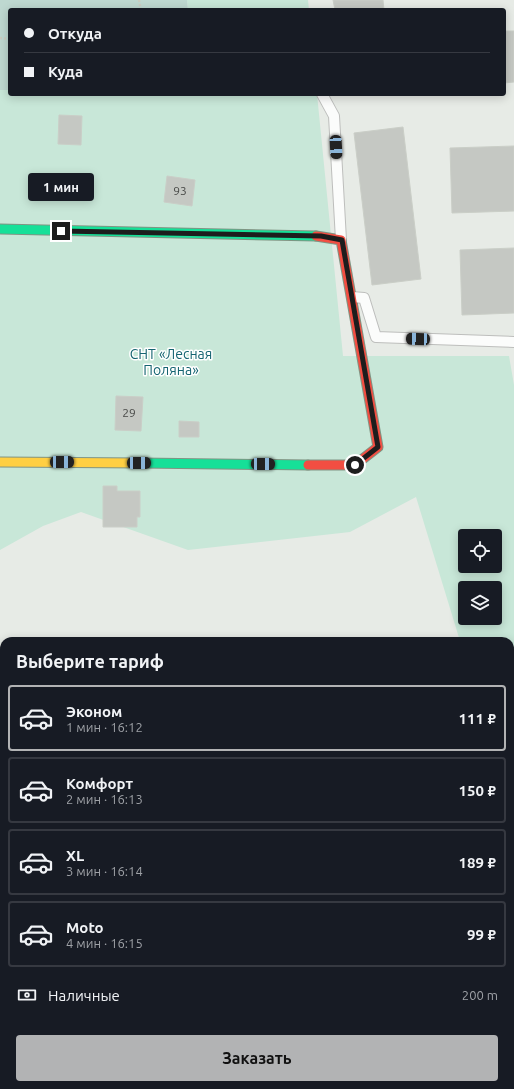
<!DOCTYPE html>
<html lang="ru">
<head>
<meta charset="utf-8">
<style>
  body { margin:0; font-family:Ubuntu,sans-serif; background:#20242c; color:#f1f3f6; height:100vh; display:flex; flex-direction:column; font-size:15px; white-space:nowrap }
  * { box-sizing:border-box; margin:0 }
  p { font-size:13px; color:#9ea1a6 }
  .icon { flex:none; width:22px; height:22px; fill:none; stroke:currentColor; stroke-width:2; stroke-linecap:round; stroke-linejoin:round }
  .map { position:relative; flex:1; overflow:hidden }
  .details { position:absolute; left:0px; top:637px; width:514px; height:452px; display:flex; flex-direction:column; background:#171b24; border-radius:12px 12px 0 0; box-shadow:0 2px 10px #0003 }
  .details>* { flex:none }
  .guide { position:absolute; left:8px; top:8px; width:498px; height:88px; border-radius:4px; box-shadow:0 2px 10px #0003; display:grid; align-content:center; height:88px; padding:0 16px; background:#171b24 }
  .controls { position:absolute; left:458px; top:529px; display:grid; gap:8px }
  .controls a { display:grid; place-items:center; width:44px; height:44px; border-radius:4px; background:#171b24; box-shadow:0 2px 10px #0003; font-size:20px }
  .end { position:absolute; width:18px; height:18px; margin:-9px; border:5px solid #1d1d1d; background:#fff; box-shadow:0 0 0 2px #fff }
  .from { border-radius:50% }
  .bubble { position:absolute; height:28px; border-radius:4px; background:#171b24; box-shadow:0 2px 10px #0003; font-size:13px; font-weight:600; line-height:28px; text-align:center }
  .car { position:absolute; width:12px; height:24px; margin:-12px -6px; border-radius:5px; box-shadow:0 0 3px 1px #0007; background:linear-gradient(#222 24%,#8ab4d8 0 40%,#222 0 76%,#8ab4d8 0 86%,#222 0) }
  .guide b { display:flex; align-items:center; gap:14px; height:38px; font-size:15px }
  .guide b+b { border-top:1px solid #363941 }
  .guide i { width:10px; height:10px; background:#f1f3f6 }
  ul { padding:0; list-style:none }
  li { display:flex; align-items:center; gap:12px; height:66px; margin:0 8px 6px; padding:0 8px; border:2px solid #363941; border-radius:4px }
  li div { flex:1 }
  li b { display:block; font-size:15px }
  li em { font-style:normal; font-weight:600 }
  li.on { border-color:#b2b3b4 }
  li>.icon { width:36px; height:36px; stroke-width:1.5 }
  h2 { padding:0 16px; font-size:18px; line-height:48px }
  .pay { display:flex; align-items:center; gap:10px; height:44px; padding:0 16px; font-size:15px }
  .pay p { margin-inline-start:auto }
  .cta { display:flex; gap:8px; margin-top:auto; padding:8px 16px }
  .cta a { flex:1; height:46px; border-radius:4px; background:#b2b3b4; color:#111; font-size:16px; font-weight:600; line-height:46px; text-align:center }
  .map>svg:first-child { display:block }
  .grass { fill:#c8e7d8; fill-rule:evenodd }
  .forest { fill:#bed8d0 }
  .building { fill:#c5c8c3; stroke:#cacec7 }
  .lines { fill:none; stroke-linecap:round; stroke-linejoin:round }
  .lane-casing { stroke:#bdbebc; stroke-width:12 }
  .fast-casing { stroke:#809483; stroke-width:11 }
  .slow-casing { stroke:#809483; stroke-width:11 }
  .jam-casing { stroke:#809483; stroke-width:11 }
  .path { stroke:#cbcdc1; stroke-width:2.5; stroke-dasharray:2 2; stroke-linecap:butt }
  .lane { stroke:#fbfcfb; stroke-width:10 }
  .fast { stroke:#16e098; stroke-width:9 }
  .slow { stroke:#ffcf43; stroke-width:9 }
  .jam { stroke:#f24e42; stroke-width:9 }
  .route { stroke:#1d1d1d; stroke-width:5 }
  .labels { text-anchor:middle; stroke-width:3; stroke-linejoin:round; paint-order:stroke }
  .number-label { font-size:12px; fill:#474846 }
  .park-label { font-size:14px; fill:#156471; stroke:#fff }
</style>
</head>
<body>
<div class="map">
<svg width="514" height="1089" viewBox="0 0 514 1089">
  <rect width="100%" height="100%" fill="#e7ebe6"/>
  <path class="grass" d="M187,0h121l1,10h-121z
    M0,90h10v4h131l57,2v-2h119l26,262h166l5,29v418l-4,1v-163h-50l-44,-144 -66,35 -162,18 -107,-38 -38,14 -43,24zM465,536h30v30h-30zM465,588h30v30h-30z"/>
  <path class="forest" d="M0,0h187l1,10h-178v80h-10z
    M0,663l4,30v392h506v-152h4v156h-514z"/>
  <path class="building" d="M333,0h50l1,10h-49z
    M504,31h10v51l-10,1z
    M59,115l23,1 -1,29 -23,-1z
    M403,127l18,152 -49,6 -18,-152z
    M514,146v65l-62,2 -2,-65z
    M167,176l28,4 -3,26 -28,-4z
    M514,248v65l-52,2 -2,-65z
    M116,396l27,1 -2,34 -26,-1z
    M179,421l20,1v15h-20z
    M103,486h14v5h23v26h-3v10h-34z"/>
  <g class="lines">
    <g class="lane-casing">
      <path id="lane" d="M322,94l12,22 7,124
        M352,297l12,1 12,39 138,5"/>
    </g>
    <g class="fast-casing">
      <path id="fast" d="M0,229l316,7
        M141,463l167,2"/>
    </g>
    <g class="slow-casing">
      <path id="slow" d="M0,462l141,1
        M0,849h4"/>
    </g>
    <g class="jam-casing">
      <path id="jam" d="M308,465h47l23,-18 -37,-207 -25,-4
        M510,901l4,1"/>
    </g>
    <path class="path" d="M139,0l2,10
      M0,38l10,1
      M510,952l4,5
      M46,1089v-4"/>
    <use href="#lane" class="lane"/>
    <use href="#fast" class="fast"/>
    <use href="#slow" class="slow"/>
    <use href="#jam" class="jam"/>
  </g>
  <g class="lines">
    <path class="route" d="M61,231l260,5 21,4 36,207 -23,18"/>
  </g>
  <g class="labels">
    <g class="number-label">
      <text x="180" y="195">93</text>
      <text x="129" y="417">29</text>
    </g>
    <g class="park-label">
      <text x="171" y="359">СНТ «Лесная<tspan x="171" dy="16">Поляна»</tspan></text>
    </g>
  </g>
</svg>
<div class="controls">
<a><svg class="icon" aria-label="locate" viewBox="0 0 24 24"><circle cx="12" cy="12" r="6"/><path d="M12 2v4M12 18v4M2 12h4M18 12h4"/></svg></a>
<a><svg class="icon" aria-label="layers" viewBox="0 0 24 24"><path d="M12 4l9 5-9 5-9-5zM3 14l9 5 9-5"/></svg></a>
</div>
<i class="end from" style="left:355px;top:465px"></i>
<i class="end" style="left:61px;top:231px"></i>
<div class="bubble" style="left:28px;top:173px;width:66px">1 мин</div>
<i class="car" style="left:336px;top:147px;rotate:177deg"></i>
<i class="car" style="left:418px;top:339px;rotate:272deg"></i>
<i class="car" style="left:62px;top:462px;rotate:90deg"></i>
<i class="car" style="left:139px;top:463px;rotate:90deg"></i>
<i class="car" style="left:263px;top:464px;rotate:91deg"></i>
<div class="guide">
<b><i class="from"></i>Откуда</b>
<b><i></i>Куда</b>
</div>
<section class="details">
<h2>Выберите тариф</h2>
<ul>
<li class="on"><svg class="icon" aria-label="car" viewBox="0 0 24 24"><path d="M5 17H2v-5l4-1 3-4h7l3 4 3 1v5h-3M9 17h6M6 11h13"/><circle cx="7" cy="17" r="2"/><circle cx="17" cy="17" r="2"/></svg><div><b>Эконом</b><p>1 мин · 16:12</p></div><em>111 ₽</em></li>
<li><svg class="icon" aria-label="car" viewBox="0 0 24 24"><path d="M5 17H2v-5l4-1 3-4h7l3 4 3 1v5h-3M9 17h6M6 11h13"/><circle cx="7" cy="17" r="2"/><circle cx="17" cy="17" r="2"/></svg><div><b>Комфорт</b><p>2 мин · 16:13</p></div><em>150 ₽</em></li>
<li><svg class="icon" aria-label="car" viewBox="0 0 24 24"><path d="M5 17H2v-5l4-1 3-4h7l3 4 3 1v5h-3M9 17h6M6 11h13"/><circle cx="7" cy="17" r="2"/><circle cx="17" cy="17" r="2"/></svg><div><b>XL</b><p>3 мин · 16:14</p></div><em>189 ₽</em></li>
<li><svg class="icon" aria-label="car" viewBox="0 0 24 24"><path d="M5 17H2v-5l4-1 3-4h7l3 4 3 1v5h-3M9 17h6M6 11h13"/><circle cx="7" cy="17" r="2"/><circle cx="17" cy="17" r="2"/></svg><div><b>Moto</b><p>4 мин · 16:15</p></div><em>99 ₽</em></li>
</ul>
<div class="pay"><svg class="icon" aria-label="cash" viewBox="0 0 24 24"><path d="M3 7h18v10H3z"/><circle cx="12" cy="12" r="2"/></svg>Наличные<p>200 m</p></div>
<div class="cta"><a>Заказать</a></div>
</section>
</div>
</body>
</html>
